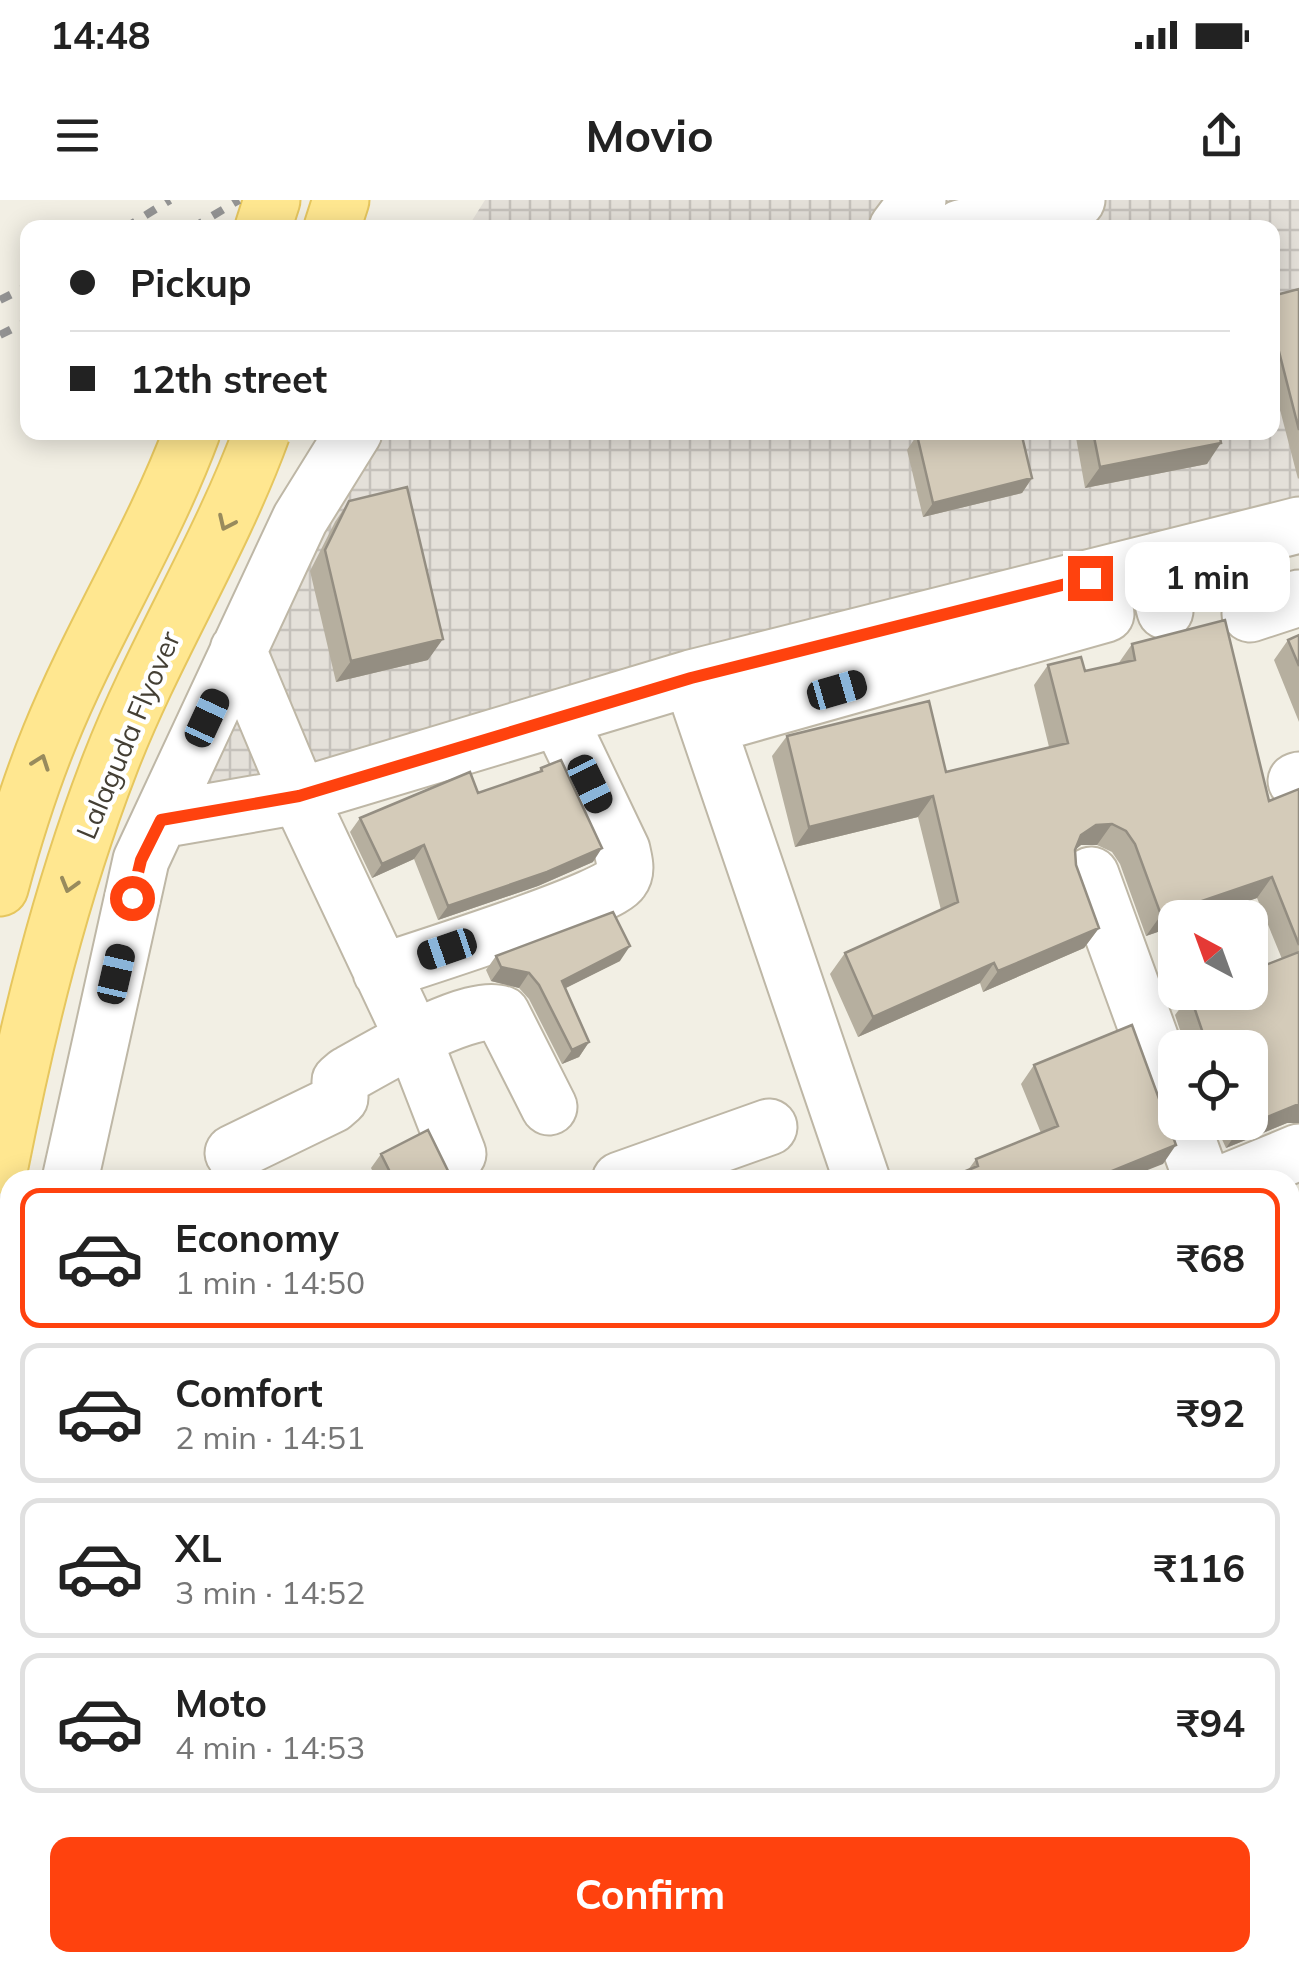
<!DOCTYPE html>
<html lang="en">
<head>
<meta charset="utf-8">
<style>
  body { margin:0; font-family:Mulish,sans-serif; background:#f6f6f6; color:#222; height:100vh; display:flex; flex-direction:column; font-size:38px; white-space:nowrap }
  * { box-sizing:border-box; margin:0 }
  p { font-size:32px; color:#767676 }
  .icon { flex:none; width:55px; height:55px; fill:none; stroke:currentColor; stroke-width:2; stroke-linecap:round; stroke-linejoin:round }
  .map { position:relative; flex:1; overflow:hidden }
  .side { position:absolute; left:0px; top:970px; width:1300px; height:802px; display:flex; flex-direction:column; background:#fff; border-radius:30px 30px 0 0; box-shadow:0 5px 25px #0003 }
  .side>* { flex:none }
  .top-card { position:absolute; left:20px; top:20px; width:1260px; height:220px; border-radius:20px; box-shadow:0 5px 25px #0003; display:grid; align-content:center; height:220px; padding:0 50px; background:#fff }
  .needle { width:65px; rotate:319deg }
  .tools { position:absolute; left:1158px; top:700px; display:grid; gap:20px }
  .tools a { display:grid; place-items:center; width:110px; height:110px; border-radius:20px; background:#fff; box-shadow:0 5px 25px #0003; font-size:50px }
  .end { position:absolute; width:45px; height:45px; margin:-22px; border:12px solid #ff420e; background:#fff; box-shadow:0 0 0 5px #fff }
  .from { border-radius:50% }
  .bubble { position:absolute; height:70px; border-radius:20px; background:#fff; box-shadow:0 5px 25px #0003; font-size:32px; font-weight:700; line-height:70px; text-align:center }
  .car { position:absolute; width:30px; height:60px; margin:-30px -15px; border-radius:12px; box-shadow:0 0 8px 2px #0007; background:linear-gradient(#222 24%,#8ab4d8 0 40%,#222 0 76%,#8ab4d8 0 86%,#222 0) }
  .top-card b { display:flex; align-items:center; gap:35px; height:95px; font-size:38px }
  .top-card b+b { border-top:2px solid #e0e0e0 }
  .top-card i { width:25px; height:25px; background:#222 }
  ul { padding:18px 0 0; list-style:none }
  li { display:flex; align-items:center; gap:30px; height:140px; margin:0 20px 15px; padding:0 30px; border:5px solid #e0e0e0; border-radius:20px }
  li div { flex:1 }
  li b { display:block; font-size:38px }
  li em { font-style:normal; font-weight:700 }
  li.on { border-color:#ff420e }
  li>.icon { width:90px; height:90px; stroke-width:1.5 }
  .cta { display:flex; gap:20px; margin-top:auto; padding:20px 50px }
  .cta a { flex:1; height:115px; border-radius:20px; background:#ff420e; color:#fff; font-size:40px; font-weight:700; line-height:115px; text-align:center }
  .status { display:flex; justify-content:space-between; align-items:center; height:70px; padding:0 50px; background:#fff; direction:ltr }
  .status svg { height:28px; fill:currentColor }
  header { display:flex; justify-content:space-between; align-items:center; height:130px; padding:0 50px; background:#fff; font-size:45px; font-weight:700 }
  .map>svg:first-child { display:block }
  .industrial { fill:url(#industrial-grid) }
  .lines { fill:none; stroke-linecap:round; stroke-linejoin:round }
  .minor-casing { stroke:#beb7a6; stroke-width:59 }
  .major-casing { stroke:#e6c65e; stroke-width:59 }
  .minor { stroke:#fff; stroke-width:55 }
  .major { stroke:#ffe790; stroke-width:55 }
  .rail { stroke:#949494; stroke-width:8; stroke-dasharray:12 12; stroke-linecap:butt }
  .major-bridge-casing { stroke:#e6c65e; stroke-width:59; stroke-linecap:butt }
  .major-bridge { stroke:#ffe790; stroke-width:55 }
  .wall { fill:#b6af9f }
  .shaded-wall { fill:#948e82 }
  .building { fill:#d4cbb9; stroke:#948e82; stroke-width:2.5 }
  .oneway { stroke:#988b5d }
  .route { stroke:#ff420e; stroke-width:12 }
  .labels { text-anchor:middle; stroke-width:9; stroke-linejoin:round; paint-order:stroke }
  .street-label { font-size:28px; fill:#443f34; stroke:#fff }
</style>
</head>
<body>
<div class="status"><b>14:48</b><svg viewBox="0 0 49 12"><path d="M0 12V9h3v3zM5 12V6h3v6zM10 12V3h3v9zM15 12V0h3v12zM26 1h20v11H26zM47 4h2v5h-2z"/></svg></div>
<header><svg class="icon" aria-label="menu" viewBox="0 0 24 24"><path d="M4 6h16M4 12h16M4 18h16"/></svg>Movio<svg class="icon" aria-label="share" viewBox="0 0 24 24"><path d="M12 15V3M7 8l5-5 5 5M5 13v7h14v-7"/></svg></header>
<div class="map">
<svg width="1299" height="1772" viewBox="0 0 1299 1772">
  <defs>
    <pattern id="industrial-grid" width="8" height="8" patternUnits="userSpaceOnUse" patternTransform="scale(2.5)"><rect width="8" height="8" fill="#e4e0d9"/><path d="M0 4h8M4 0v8" fill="none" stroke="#c5c1bb"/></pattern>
  </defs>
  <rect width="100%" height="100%" fill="#f2efe4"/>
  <path class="industrial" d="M485,0h814v355l-1101,271 70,-272 74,-121 930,-1v-204l-804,-1z"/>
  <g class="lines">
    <g class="minor-casing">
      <path id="minor" d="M897,28l21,-28
        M960,28l117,-28
        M1152,362l13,49
        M1250,414l49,-16
        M238,450l61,146 114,242 45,116
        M691,478l171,502
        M708,526l398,-112
        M1296,581l3,-1
        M161,620l138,-24 392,-118 608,-153
        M1091,675l84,231
        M381,772c36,-12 227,-72 240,-92 7,-9 3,-20 1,-30l-63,-132
        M1181,922l21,58
        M233,953l99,-48 8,-7v-17l7,-6c30,-17 124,-73 155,-61l47,93
        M70,980l71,-320 159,-341 54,-87
        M620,980l149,-53
        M1231,980l68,-28
        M1290,1159l9,18
        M1290,1703h9
        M80,1762l1,10
        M338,1762v10
        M612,1762l1,10
        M930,1772l21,-10
        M1033,1772v-10"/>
    </g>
    <g class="major-casing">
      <path id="major" d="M263,28l9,-28
        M332,28l9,-28
        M0,688c14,-52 30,-103 50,-152 42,-104 103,-199 142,-304
        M0,1565l10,207"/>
    </g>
    <use href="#minor" class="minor"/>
    <use href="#major" class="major"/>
    <path class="rail" d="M125,28l45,-28
      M192,28l47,-28
      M0,100l28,-14
      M0,135l28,-14"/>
    <g class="major-bridge-casing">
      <path id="major-bridge" d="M0,966c27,-136 60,-273 110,-402 44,-114 110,-217 152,-332"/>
    </g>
    <use href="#major-bridge" class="major-bridge"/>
  </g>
  <path class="wall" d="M1299,89v189l-1,1 -26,-100v-83z
    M1075,232h144l-12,32 -122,24z
    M917,235l115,43 -10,15 -99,24 -16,-67z
    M349,301l79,159 -92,22 -26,-111 25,-49z
    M1299,435v87l-25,-62 14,-20z
    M1132,444l137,157 30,-12v334h-12l-61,25 -12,-26h36v-74h-64l-11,-33 15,-20 92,-36 -25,-61 -111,38 -26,-72 -8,-12 -15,-7h-16l-6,5 1,15 23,63 -15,20 -101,44 -3,-9 -122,54 -28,-63 15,-21 96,-43 -23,-93 -123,30 -23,-91 15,-20 159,36 103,-25 -15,-62 14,-20 37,6 33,-7z
    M541,568l52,94 -55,24 -100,34 -24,-61 -42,19 -22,-46 10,-14 118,-25 60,-21z
    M496,756l124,5 -55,27 24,54 -10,15 -17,7 -33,-65 -10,-11 -28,-7 -5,-11z
    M1034,865l129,99 -195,6 8,-11 65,-26 -20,-49z
    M381,954l68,26h-72l-6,-12z
    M1299,1466v201l-5,1 -2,-16h-2v-185z
    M110,1762h148l1,10h-147z
    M375,1762h221l3,10h-230z
    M642,1762h61l1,10h-60z
    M805,1762h58l-4,6 -12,4h-40z
    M1063,1762h227l9,10h-236z"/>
  <path class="shaded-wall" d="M1221,243l-14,21 -122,24 15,-21z
    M1032,278l-10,15 -99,24 10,-14z
    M443,439l-15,21 -92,22 15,-21z
    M933,596l-15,21 -123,30 14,-20z
    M1112,624l-15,21h-16l-14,11 14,-21 15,-10z
    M424,645l-10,14 -42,19 10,-14z
    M602,648l-9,14 -55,24 -100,34 10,-14z
    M1272,677l-15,21 -57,20h-25v8l-29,10 15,-21z
    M1099,728l-15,20 -101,44 15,-21z
    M630,746l-10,15 -68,34 10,-14z
    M994,763l-14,20 -122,54 15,-20z
    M501,767l28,6 -10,15 -28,-7z
    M589,842l-10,15 -17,7 10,-14z
    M1299,904v19h-12l-61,25 14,-20z
    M1176,945l-13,19 -41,16h-32z
    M1299,1428v14l-9,3v-14z
    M1299,1634v8l-7,10h-2v-17z
    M840,1762h23l-4,6 -12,4h-29l2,-4z"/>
  <path class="building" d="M1299,89v141l-27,-106v-28z
    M928,232h93l11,46 -99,25 -16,-68z
    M1093,232h126l2,11 -121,24z
    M407,287l36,152 -92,22 -26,-111 24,-49z
    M1225,420l44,181 30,-12v156l-27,-68 -111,38 -26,-71 -9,-13 -14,-7 -16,1 -15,10 -6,15 1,15 23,63 -101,43 -4,-8 -121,54 -28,-64 113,-51 -25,-106 -124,31 -22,-91 142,-35 17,71 122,-29 -20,-78 33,-8 4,14 50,-11 -3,-16z
    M1299,435v31l-11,-26z
    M561,560l41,88 -55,24 -99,34 -24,-61 -42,19 -22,-46 110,-46 8,21 64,-22 -1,-3z
    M613,712l17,34 -68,35 27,61 -17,8 -33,-65 -10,-12 -28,-6 -5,-11z
    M1299,752v152l-59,24 -2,-6h12v-74h-42l-18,-53 6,-3h54v-21z
    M1132,825l44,120 -86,35h-146l34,-14 -2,-7 82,-33 -24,-61z
    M428,930l23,47 -6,3h-51l-13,-26z
    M1290,1180l9,10v238l-9,3z
    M1299,1466v168l-9,1v-168z
    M1299,1746v26h-226v-10h217v-15z
    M122,1762h136l1,10h-141z
    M379,1762h217l3,10h-221z
    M654,1762h49l1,10h-54z
    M819,1762h21l-20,6z"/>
  <defs><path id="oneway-chevron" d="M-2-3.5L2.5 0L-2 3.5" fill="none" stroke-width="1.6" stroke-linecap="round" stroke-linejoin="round" transform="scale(2.5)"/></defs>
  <g class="oneway">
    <use href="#oneway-chevron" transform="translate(226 323) rotate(115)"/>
    <use href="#oneway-chevron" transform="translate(41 562) rotate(-70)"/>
    <use href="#oneway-chevron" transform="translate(69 685) rotate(106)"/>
  </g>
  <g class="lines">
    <path class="route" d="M132,698l9,-38 20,-40 138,-24 392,-118 399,-100"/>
  </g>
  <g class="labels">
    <g class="street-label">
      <text transform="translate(128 535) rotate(-67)" y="10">Lalaguda Flyover</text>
    </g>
  </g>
</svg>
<div class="tools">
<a><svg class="needle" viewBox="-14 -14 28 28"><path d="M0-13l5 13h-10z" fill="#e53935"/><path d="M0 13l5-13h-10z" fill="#767676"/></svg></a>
<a><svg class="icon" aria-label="locate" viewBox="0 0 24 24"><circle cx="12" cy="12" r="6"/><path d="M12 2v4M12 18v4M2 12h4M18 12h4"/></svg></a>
</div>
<i class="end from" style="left:132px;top:698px"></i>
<i class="end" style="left:1090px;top:378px"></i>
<div class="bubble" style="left:1125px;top:342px;width:165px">1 min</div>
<i class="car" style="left:837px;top:490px;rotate:74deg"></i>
<i class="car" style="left:207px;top:518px;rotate:25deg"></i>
<i class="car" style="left:590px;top:584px;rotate:154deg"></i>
<i class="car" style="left:447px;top:749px;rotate:251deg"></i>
<i class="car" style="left:116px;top:774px;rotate:13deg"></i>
<div class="top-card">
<b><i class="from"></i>Pickup</b>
<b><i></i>12th street</b>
</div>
<section class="side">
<ul>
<li class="on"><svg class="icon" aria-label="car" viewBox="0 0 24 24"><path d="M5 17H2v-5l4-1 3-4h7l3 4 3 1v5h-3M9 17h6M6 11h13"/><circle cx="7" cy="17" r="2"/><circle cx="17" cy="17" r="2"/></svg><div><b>Economy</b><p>1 min · 14:50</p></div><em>₹68</em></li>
<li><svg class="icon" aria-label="car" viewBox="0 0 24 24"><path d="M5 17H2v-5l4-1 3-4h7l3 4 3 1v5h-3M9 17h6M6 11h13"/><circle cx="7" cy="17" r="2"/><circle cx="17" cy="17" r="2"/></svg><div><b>Comfort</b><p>2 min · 14:51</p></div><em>₹92</em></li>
<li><svg class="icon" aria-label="car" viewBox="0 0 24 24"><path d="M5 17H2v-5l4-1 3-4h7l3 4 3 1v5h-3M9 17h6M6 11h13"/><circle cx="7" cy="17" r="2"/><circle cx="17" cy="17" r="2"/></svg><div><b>XL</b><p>3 min · 14:52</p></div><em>₹116</em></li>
<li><svg class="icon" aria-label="car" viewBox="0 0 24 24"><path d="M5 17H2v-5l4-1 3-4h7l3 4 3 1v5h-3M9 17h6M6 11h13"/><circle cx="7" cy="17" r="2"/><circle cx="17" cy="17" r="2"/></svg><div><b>Moto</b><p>4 min · 14:53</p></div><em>₹94</em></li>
</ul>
<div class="cta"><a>Confirm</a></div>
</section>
</div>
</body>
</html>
